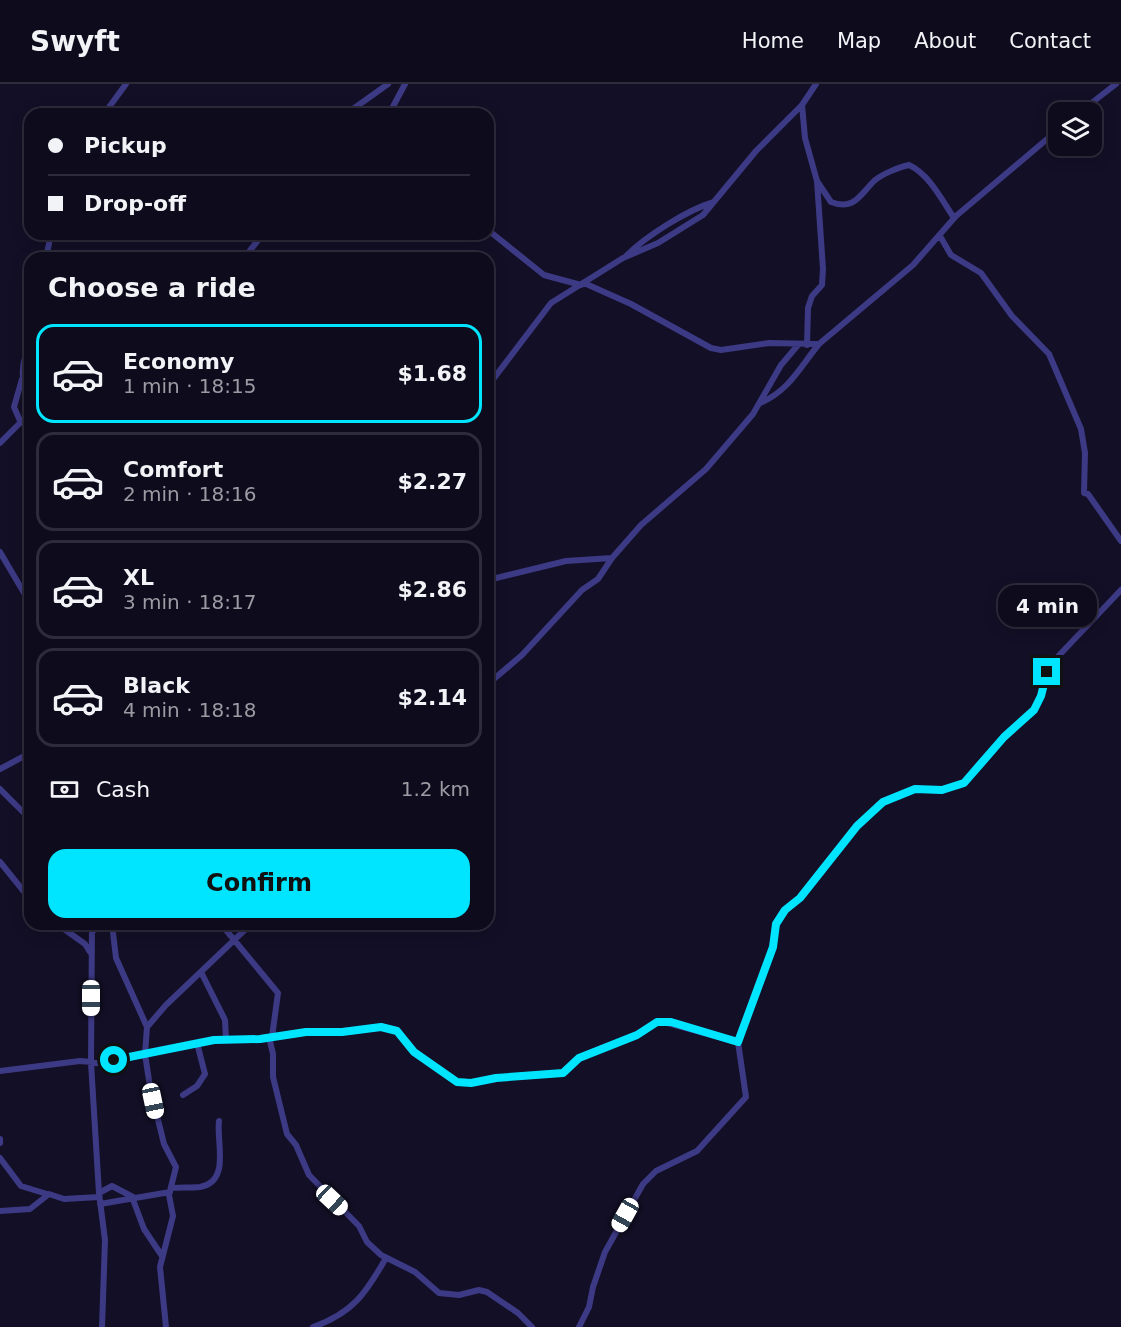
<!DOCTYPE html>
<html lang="en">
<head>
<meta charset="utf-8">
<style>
  body { margin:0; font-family:"DejaVu Sans",sans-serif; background:#1c1929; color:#f1f3f6; height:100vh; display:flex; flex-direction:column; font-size:22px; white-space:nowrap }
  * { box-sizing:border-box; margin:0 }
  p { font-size:20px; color:#9b9ba3 }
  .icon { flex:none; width:33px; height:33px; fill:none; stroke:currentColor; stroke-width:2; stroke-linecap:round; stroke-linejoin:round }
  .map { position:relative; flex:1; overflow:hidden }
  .sheet { position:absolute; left:24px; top:168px; width:470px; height:678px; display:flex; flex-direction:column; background:#0e0b1c; border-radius:18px; box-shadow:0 3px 15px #0003,0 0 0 2px #2e2b3b }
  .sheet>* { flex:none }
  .hud { position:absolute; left:24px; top:24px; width:470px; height:132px; border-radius:18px; box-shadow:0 3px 15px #0003,0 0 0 2px #2e2b3b; display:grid; align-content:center; height:132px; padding:0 24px; background:#0e0b1c }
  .fabs { position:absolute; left:1048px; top:18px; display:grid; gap:12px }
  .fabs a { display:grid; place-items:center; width:54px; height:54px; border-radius:12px; background:#0e0b1c; box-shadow:0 3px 15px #0003,0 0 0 2px #2e2b3b; font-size:30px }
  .end { position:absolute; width:27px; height:27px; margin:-14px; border:8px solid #00e5ff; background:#111; box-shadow:0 0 0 3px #111 }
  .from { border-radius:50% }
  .bubble { position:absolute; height:42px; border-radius:18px; background:#0e0b1c; box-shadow:0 3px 15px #0003,0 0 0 2px #2e2b3b; font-size:20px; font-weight:800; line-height:42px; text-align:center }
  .car { position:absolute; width:18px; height:36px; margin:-18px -9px; border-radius:8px; box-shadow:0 0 4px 2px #0007; background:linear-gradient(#fff 24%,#345 0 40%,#fff 0 76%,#345 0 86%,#fff 0) }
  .hud b { display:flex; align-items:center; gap:21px; height:57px; font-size:22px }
  .hud b+b { border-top:2px solid #2e2b3b }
  .hud i { width:15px; height:15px; background:#f1f3f6 }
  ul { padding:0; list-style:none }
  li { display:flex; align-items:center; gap:18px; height:99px; margin:0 12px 9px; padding:0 12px; border:3px solid #2e2b3b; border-radius:18px }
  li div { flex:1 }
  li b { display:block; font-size:22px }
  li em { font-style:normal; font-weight:800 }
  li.selected { border-color:#00e5ff }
  li>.icon { width:54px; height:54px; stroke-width:1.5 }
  h2 { padding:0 24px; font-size:27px; line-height:72px }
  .pay { display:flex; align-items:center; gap:15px; height:66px; padding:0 24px; font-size:22px }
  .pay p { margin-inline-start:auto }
  .action { display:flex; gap:12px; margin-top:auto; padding:12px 24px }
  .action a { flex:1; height:69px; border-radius:18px; background:#00e5ff; color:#111; font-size:24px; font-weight:800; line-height:69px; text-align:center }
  header { display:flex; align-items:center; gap:36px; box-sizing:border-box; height:84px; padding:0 30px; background:#0e0b1c; border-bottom:2px solid #2e2b3b }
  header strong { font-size:28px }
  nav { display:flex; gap:33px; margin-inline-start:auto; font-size:21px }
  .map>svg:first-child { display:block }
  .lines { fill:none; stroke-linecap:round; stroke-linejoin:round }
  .street { stroke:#3d3a85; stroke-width:6 }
  .route { stroke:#00e5ff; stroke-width:8 }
</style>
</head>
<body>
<header>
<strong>Swyft</strong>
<nav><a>Home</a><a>Map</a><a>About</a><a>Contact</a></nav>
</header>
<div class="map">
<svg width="1121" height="1243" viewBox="0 0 1121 1243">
  <rect width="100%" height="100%" fill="#130f26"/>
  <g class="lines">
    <path class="street" d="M802,21l3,33 12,43 6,88 -1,16 -10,11 -4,12 -1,37
      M1080,28l36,-28
      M104,30l22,-30
      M346,30l42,-30
      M389,30l16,-30
      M817,97l14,21c23,9 29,-7 43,-21 8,-7 25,-14 35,-16 20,9 33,35 45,53
      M488,146l56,45 37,10
      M940,152l11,19 30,18 31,43 37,38 32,75 4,24 -1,40 4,1 33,47
      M626,172c20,-20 61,-46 88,-54
      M46,174l5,-24
      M244,174l19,-24
      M584,199l47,21 80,44 10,2 48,-7 50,1 94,-79 43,-49 103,-87
      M30,264c-12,18 -7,37 0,56
      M488,302l63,-83 72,-45 35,-15 45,-28 53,-64 46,-46 14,-21
      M760,319c29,-12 40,-36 59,-59
      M21,339l-7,-16 8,-28
      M0,359l30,-30
      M0,468l30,51
      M488,496l78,-19 46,-3
      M488,600l34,-29 60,-65 16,-11 14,-21 29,-33 65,-56 47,-55 28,-49 17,-20
      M0,685l30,-16
      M0,705l30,30
      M0,778l30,37
      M57,840l28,20 5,8
      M92,840l-1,139 8,130 6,47 -3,87
      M112,840l4,34 31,69 -2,27 5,33 14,57 12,23 -7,28 4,21 -13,51 6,60
      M221,840l57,69 -6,44
      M92,848l9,-8
      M201,888l24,48 1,20
      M147,943l19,-22 85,-81
      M269,953l4,17v23l14,57 9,11 13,30 50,51 8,16 14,13 34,17 24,21 20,2 20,-5 8,2 31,21 14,14
      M0,987l80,-10 24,2 110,-23 46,-1 46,-7h36l39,-5 16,4 17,20 43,31 14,1 25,-5 67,-5 16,-15 58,-23 23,-14 78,21
      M183,1011l14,-9 8,-12 -8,-31
      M0,1055v4
      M0,1074l21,28 26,8
      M172,1104c9,-1 19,0 28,-1 31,-5 16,-46 19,-66
      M99,1109l13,-7 21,11
      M132,1113l12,32 18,27
      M100,1120l70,-12
      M0,1127l30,-2 19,-15 15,5 35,-2
      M313,1243c40,-14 53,-34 73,-69
      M579,1243l10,-20 4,-20 12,-35 38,-68 13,-13 41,-20 49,-54 -8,-55 35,-95 3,-23 5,-9 19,-17 57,-72 26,-24 32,-13 27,1 22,-7 40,-46 30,-27 7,-14 8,-30 72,-76"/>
  </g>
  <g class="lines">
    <path class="route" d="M114,976l100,-20 46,-1 46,-7h36l39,-5 16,4 17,21 43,30 14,1 25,-5 67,-5 16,-15 58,-23 20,-13h14l67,20 35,-95 3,-23 9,-14 15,-12 57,-72 26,-24 32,-13 27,1 22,-7 40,-46 30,-27 7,-14 6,-24"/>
  </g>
</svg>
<div class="fabs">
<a><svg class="icon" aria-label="layers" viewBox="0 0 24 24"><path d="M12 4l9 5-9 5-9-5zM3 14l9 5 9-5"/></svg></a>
</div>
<i class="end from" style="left:114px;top:976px"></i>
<i class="end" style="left:1047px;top:588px"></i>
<div class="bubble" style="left:998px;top:501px;width:99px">4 min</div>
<i class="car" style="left:91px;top:914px;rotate:180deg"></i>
<i class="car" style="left:153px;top:1017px;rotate:168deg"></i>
<i class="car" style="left:332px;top:1116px;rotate:133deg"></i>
<i class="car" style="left:625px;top:1131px;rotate:209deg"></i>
<div class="hud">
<b><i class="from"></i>Pickup</b>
<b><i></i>Drop-off</b>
</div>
<section class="sheet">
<h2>Choose a ride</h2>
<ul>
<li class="selected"><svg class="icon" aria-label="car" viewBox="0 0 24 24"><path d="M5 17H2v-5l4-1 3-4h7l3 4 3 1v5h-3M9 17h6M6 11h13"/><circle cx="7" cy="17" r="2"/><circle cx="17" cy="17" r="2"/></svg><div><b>Economy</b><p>1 min · 18:15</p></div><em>$1.68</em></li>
<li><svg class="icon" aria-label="car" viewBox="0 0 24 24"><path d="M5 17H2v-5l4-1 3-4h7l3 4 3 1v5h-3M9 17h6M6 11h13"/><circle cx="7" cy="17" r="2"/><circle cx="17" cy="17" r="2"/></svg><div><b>Comfort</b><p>2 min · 18:16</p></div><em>$2.27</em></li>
<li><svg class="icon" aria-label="car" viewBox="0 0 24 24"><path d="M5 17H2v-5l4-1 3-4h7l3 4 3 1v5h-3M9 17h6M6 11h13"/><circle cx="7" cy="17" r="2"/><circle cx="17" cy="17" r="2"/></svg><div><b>XL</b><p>3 min · 18:17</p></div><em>$2.86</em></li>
<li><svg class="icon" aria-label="car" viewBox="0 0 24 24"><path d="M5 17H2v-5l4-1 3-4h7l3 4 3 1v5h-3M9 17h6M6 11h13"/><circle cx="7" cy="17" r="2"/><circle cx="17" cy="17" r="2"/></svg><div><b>Black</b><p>4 min · 18:18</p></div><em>$2.14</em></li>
</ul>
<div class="pay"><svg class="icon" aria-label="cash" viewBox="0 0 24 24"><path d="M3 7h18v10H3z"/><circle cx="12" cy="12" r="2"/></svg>Cash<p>1.2 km</p></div>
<div class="action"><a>Confirm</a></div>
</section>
</div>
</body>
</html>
